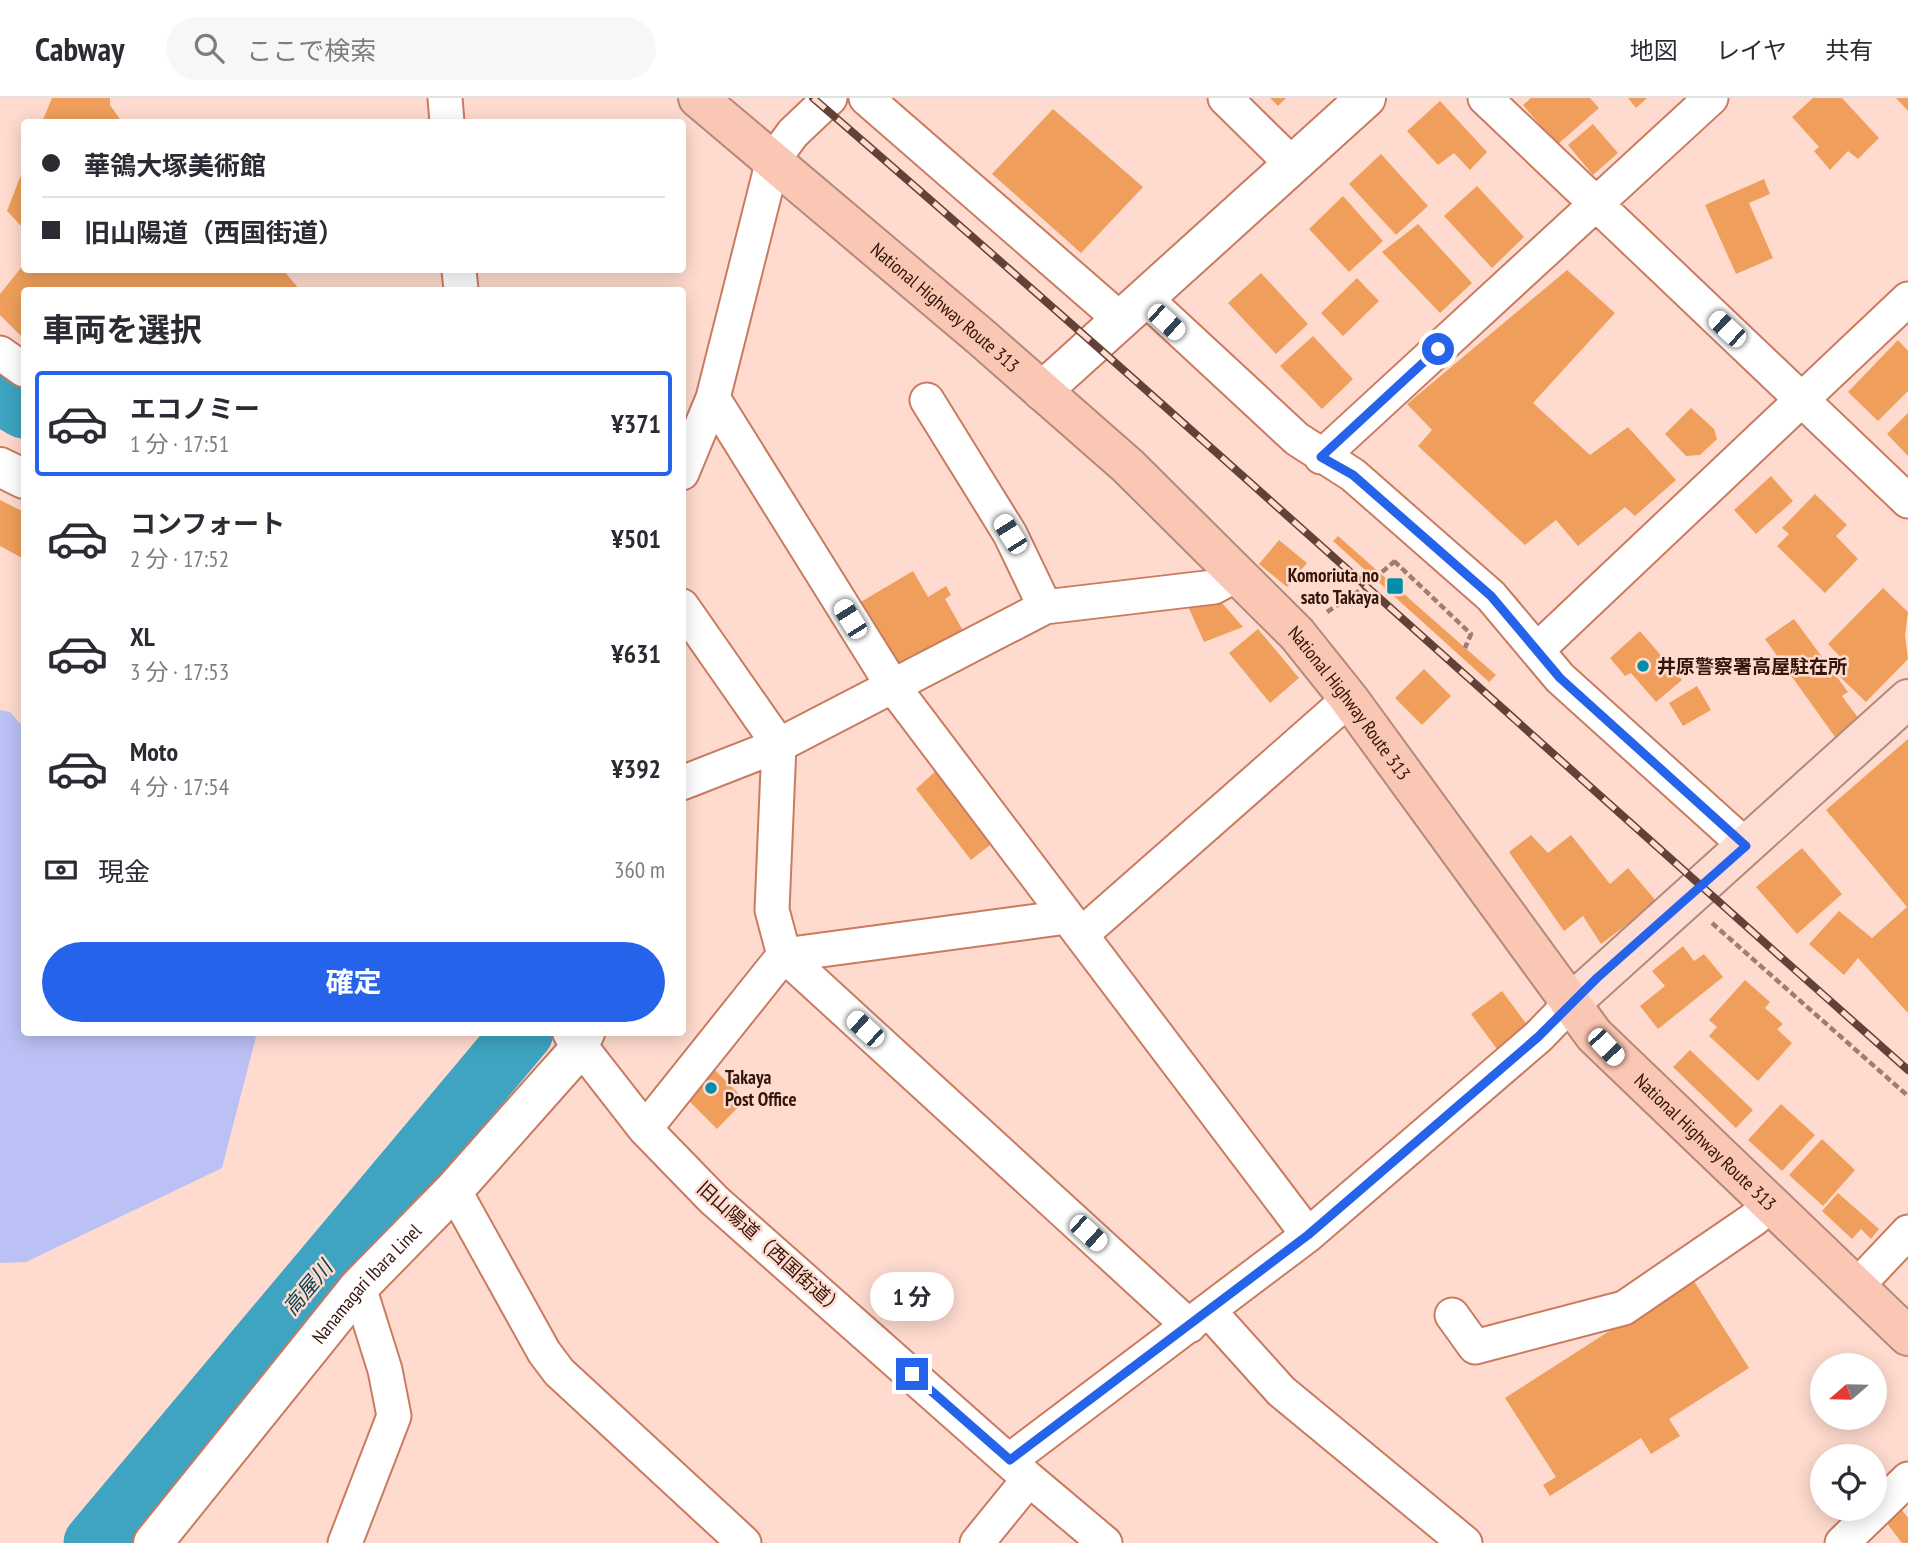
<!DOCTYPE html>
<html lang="ja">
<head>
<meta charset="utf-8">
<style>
  body { margin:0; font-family:"PT Sans Narrow","Noto Sans JP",sans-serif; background:#f7f7f7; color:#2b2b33; height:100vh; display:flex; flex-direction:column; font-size:26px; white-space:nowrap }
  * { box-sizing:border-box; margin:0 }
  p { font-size:23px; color:#7c7c81 }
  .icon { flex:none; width:38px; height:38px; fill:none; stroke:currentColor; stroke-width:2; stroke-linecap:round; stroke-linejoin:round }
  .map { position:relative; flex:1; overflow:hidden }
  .panel { position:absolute; left:21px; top:189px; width:665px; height:749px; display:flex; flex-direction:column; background:#fff; border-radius:7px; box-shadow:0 4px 18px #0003 }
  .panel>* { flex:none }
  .guide { position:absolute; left:21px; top:21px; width:665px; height:154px; border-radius:7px; box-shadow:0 4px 18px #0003; display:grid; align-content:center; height:154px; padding:0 21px; background:#fff }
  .needle { width:46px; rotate:250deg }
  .tools { position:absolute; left:1810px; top:1255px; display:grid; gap:14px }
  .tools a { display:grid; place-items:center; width:77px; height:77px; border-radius:50%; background:#fff; box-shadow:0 4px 18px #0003; font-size:35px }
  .end { position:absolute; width:32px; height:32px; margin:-16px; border:9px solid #2563eb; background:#fff; box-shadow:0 0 0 4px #fff }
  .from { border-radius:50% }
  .bubble { position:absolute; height:49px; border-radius:24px; background:#fff; box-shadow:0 4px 18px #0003; font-size:23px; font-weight:700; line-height:49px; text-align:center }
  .car { position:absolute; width:21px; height:42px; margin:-21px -10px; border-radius:9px; box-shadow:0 0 5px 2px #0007; background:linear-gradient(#fff 24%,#345 0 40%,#fff 0 76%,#345 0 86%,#fff 0) }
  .guide b { display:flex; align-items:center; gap:24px; height:66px; font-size:26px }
  .guide b+b { border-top:2px solid #e1e1e2 }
  .guide i { width:18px; height:18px; background:#2b2b33 }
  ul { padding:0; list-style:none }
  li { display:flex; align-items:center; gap:21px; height:105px; margin:0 14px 10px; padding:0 7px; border:4px solid transparent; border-radius:7px }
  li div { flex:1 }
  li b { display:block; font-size:26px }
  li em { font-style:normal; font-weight:700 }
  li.current { border-color:#2563eb }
  li>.icon { width:63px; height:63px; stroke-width:1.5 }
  h2 { padding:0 21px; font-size:32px; line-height:84px }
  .pay { display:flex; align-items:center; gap:18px; height:77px; padding:0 21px; font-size:26px }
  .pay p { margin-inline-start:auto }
  .cta { display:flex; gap:14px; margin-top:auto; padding:14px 21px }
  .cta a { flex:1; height:80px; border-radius:42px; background:#2563eb; color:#fff; font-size:28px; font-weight:700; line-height:80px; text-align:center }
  header { display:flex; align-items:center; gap:42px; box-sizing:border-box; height:98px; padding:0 35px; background:#fff; border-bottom:2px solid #e1e1e2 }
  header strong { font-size:33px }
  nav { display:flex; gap:38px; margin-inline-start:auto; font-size:24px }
  .search { width:490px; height:63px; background:#f7f7f7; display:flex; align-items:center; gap:18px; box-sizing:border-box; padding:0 24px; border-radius:38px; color:#7c7c81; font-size:26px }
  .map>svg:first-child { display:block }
  .green { fill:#bbc1f4 }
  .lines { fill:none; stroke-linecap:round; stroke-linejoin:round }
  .river { stroke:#3ea4c1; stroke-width:61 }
  .building { fill:#ef9f5b }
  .street-casing { stroke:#ca7b5f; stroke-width:37 }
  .secondary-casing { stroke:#ca7b5f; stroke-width:42 }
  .primary-casing { stroke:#b58979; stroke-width:42 }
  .highway-casing { stroke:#b58979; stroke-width:42 }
  .path { stroke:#9f7d72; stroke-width:4.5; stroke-dasharray:7 3.5; stroke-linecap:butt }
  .street { stroke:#fff; stroke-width:33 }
  .secondary { stroke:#fff; stroke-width:38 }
  .primary { stroke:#fdddd3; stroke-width:38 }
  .highway { stroke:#fbc7b5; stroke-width:38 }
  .rail-casing { stroke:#624237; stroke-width:8 }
  .rail { stroke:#ffdbcf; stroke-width:5; stroke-dasharray:16; stroke-linecap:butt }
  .route { stroke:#2563eb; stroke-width:9 }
  .poi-dot { fill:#008daa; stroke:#ffdbcf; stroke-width:2.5 }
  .labels { text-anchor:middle; stroke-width:5; stroke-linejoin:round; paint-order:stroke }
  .street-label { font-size:19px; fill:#34150a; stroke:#ffdbcf }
  .poi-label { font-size:19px; font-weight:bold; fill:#34150a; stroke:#ffdbcf; text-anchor:start }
  .water-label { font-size:21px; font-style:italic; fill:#054453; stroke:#ffdbcf }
</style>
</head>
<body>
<header>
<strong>Cabway</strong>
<div class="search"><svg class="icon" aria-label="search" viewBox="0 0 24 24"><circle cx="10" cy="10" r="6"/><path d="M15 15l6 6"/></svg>ここで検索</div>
<nav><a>地図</a><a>レイヤ</a><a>共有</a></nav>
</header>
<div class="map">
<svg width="1908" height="1445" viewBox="0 0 1908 1445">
  <rect width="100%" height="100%" fill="#ffdbcf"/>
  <path class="green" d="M0,612l10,2 14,16v304l233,1 -35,135 -196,94 -26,1z"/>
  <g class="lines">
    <path class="river" d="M0,296l24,14
      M94,1445l429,-511"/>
  </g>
  <path class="building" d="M52,0h58v7l12,17h-80z
    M1270,0h16l-8,8z
    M1531,0h59l9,10 -42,37 -34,-40z
    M1628,0h19l-11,10z
    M1813,0h29l37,40 -21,21 -10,-8 -18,19 -16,-19 5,-4 -27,-30z
    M1896,0h12v13z
    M1440,3l47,51 -17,18 -16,-17 -16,12 -31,-34z
    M1053,11l90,78 -62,66 -89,-79z
    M1593,26l25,29 -25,22 -25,-30z
    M1381,56l47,52 -32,29 -47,-51z
    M24,69v62l-17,-18z
    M1764,81l6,15 -21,9 24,55 -37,16 -31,-69z
    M1477,88l47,51 -32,31 -48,-52z
    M1343,98l40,45 -34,31 -40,-43z
    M1418,126l54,59 -32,30 -58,-61z
    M24,166v6h259l17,20h-276v49l-24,-24v-21z
    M1567,172l48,43 -82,90 57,52 38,-28 48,53 -41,36 -10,-9 -47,39 -22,-26 -31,25 -107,-99 14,-16 -25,-26z
    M1261,175l47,51 -32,30 -48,-51z
    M1357,180l22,23 -36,35 -22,-23z
    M1313,238l40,43 -31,30 -42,-43z
    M1898,242l10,11v40l-30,30 -30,-29z
    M1691,310l23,21 3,10 -17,16 -14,1 -21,-22z
    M1908,315v43l-21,-22z
    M1771,378l22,25 -37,33 -22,-24z
    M1815,396l32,31 -11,11 22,23 -33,34 -48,-47 12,-12 -7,-6z
    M0,402l24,12v47l-24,-13z
    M1338,438l158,139 -7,7 -156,-141z
    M1279,442l28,23 -20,24 -28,-23z
    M913,473l15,26 18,-11 5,9 -6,4 20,35 -66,38 -40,-69z
    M1883,490l25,24 -3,23 3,24 -42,43 -29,-28 10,-10 -19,-20z
    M1215,497l28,32 -39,15 -18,-40z
    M1794,521l54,73 -6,4 17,23 -24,18 -70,-98z
    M1258,531l41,49 -29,25 -41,-50z
    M1640,533l42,49 -26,22 -25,-29 -6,3 -15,-18z
    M1424,571l27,27 -29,29 -27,-27z
    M1697,588l14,24 -28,16 -14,-23z
    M1908,641v274l-50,-55 -14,17 -35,-31 30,-33 33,27 35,-31 -81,-97z
    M938,671l56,73 -23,18 -55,-71z
    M1531,737l17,18 23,-18 39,49 18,-16 29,34 -56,42 -18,-28 -19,15 -55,-79z
    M1802,750l40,46 -45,40 -41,-47z
    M1683,848l11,15 10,-7 19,23 -65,52 -18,-23 25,-20 -13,-15z
    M1745,882l25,22 -5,6 18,16 -6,5 15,14 -34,38 -49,-45 8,-9 -8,-7z
    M1502,893l26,35 -31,23 -26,-35z
    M1690,952l63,60 -17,18 -63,-61z
    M709,966l36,36 -28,29 -36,-36z
    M1781,1006l34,31 -33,36 -34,-31z
    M1822,1041l33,31 -32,36 -34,-31z
    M1838,1095l41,36 -8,10 -10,-10 -9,10 -30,-28z
    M1692,1180l57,90 -80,51 11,17 -29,18 -10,-16 -91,58 -7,-11 13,-8 -51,-79z
    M1902,1412l6,8v25h-6l-16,-21z"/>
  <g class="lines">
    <g class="street-casing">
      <path id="street" d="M445,0l2,24
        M866,0l255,222
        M1225,0l68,67
        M1485,0l423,403
        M459,172l2,20
        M1145,200l152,141 56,36 138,121 69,82 186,168
        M0,255l24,17
        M713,300l179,287 416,550
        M927,302l83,134 35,73
        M1321,359l390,-359
        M682,375l31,-75 60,-238 20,-27 37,-35
        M1537,552l371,-351
        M682,685l97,-38 266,-138 169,-20 24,-13
        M1082,836l267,-235
        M784,857l405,371
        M784,857l283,-38
        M588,934l-7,15 64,82 69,71 315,279 76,64
        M645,1031l139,-174 -12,-45 7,-165 -97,-139
        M454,1092l90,162 15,20 185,171
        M1856,1189l52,-55
        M1209,1213l72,80 184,152
        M1452,1217l23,32 149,-39 130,-89 15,-14
        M1010,1362l298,-225 230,-198 32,-33
        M345,1445l49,-127 -9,-46 -26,-83
        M977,1445l52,-64
        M1842,1445l66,-64"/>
    </g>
    <g class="secondary-casing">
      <g id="secondary">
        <path d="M1042,293l324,-293"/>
        <path d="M0,369l24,12"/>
        <path id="s1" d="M153,1445l206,-256 95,-97 127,-143 -9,-15"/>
      </g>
    </g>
    <g class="primary-casing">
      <path id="primary" d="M1570,906l338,-305"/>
    </g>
    <g class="highway-casing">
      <g id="highway">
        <path id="s2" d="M698,0l283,239 147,129 169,168 52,65 245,336 314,301"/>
      </g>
    </g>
    <path class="path" d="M1394,463l77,73 -6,14
      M1382,474l13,-11
      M1327,514l44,-29
      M1712,825l196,173"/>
    <use href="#street" class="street"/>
    <use href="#secondary" class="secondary"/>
    <use href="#primary" class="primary"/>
    <use href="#highway" class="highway"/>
    <g class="rail-casing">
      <path id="rail" d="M813,0c369,319 730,649 1095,972"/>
    </g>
    <use href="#rail" class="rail"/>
  </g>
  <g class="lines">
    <path class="route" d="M912,1276l98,86 298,-225 230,-198 59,-59 149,-132 -186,-168 -69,-82 -138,-121 -32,-18 117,-108"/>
  </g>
  <g class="poi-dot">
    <rect x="1386" y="479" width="18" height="18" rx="3.5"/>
    <circle cx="1643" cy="568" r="7"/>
    <circle cx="711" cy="990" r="7"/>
  </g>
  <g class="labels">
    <g class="street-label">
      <text dy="7" stroke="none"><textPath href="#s2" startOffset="324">National Highway Route 313</textPath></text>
      <text dy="7" stroke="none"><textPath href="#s2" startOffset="891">National Highway Route 313</textPath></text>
      <text dy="7" stroke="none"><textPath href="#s2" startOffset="1458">National Highway Route 313</textPath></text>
      <text transform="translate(771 1150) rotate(42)" y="7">旧山陽道（西国街道）</text>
      <text dy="7" stroke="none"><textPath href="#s1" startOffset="336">Nanamagari Ibara Linel</textPath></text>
    </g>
    <g class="poi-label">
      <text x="1379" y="484" text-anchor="end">Komoriuta no<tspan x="1379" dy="22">sato Takaya</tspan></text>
      <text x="1657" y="575">井原警察署高屋駐在所</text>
      <text x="725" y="986">Takaya<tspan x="725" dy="22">Post Office</tspan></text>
    </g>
    <g class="water-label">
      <text transform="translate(308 1190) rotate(-50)" y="7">高屋川</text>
    </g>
  </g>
</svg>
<div class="tools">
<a><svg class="needle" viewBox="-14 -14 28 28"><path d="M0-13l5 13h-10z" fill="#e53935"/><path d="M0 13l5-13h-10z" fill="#7c7c81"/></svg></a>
<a><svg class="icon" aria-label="locate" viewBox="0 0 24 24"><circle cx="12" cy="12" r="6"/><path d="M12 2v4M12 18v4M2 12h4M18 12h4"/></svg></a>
</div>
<i class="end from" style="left:1438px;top:251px"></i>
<i class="end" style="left:912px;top:1276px"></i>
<div class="bubble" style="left:870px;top:1174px;width:84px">1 分</div>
<i class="car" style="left:1166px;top:224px;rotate:132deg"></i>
<i class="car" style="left:1727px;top:231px;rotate:313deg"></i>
<i class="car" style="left:1010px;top:436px;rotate:328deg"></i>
<i class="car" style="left:850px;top:521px;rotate:328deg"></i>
<i class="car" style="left:865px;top:931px;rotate:312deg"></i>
<i class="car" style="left:1606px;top:949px;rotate:137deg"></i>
<i class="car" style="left:1088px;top:1135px;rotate:132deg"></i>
<div class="guide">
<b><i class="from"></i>華鴒大塚美術館</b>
<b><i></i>旧山陽道（西国街道）</b>
</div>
<section class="panel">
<h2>車両を選択</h2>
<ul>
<li class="current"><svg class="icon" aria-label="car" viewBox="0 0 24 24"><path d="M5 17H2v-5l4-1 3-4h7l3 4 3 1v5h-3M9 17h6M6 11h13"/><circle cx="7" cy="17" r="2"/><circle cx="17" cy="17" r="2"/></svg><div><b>エコノミー</b><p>1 分 · 17:51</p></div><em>¥371</em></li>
<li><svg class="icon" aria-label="car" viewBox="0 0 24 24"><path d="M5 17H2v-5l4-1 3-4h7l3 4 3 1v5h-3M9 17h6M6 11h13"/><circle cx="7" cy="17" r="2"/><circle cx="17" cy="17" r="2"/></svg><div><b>コンフォート</b><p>2 分 · 17:52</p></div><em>¥501</em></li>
<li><svg class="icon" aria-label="car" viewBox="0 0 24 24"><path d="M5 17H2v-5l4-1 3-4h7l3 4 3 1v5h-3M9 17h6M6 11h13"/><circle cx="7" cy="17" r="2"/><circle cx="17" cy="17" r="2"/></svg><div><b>XL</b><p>3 分 · 17:53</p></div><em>¥631</em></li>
<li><svg class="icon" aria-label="car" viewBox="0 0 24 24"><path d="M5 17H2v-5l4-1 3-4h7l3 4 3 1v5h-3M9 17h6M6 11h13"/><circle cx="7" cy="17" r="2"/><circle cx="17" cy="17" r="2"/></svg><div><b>Moto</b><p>4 分 · 17:54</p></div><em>¥392</em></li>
</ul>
<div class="pay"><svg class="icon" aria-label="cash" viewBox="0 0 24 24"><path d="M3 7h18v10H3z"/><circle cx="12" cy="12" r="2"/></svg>現金<p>360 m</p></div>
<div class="cta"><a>確定</a></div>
</section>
</div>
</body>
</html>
